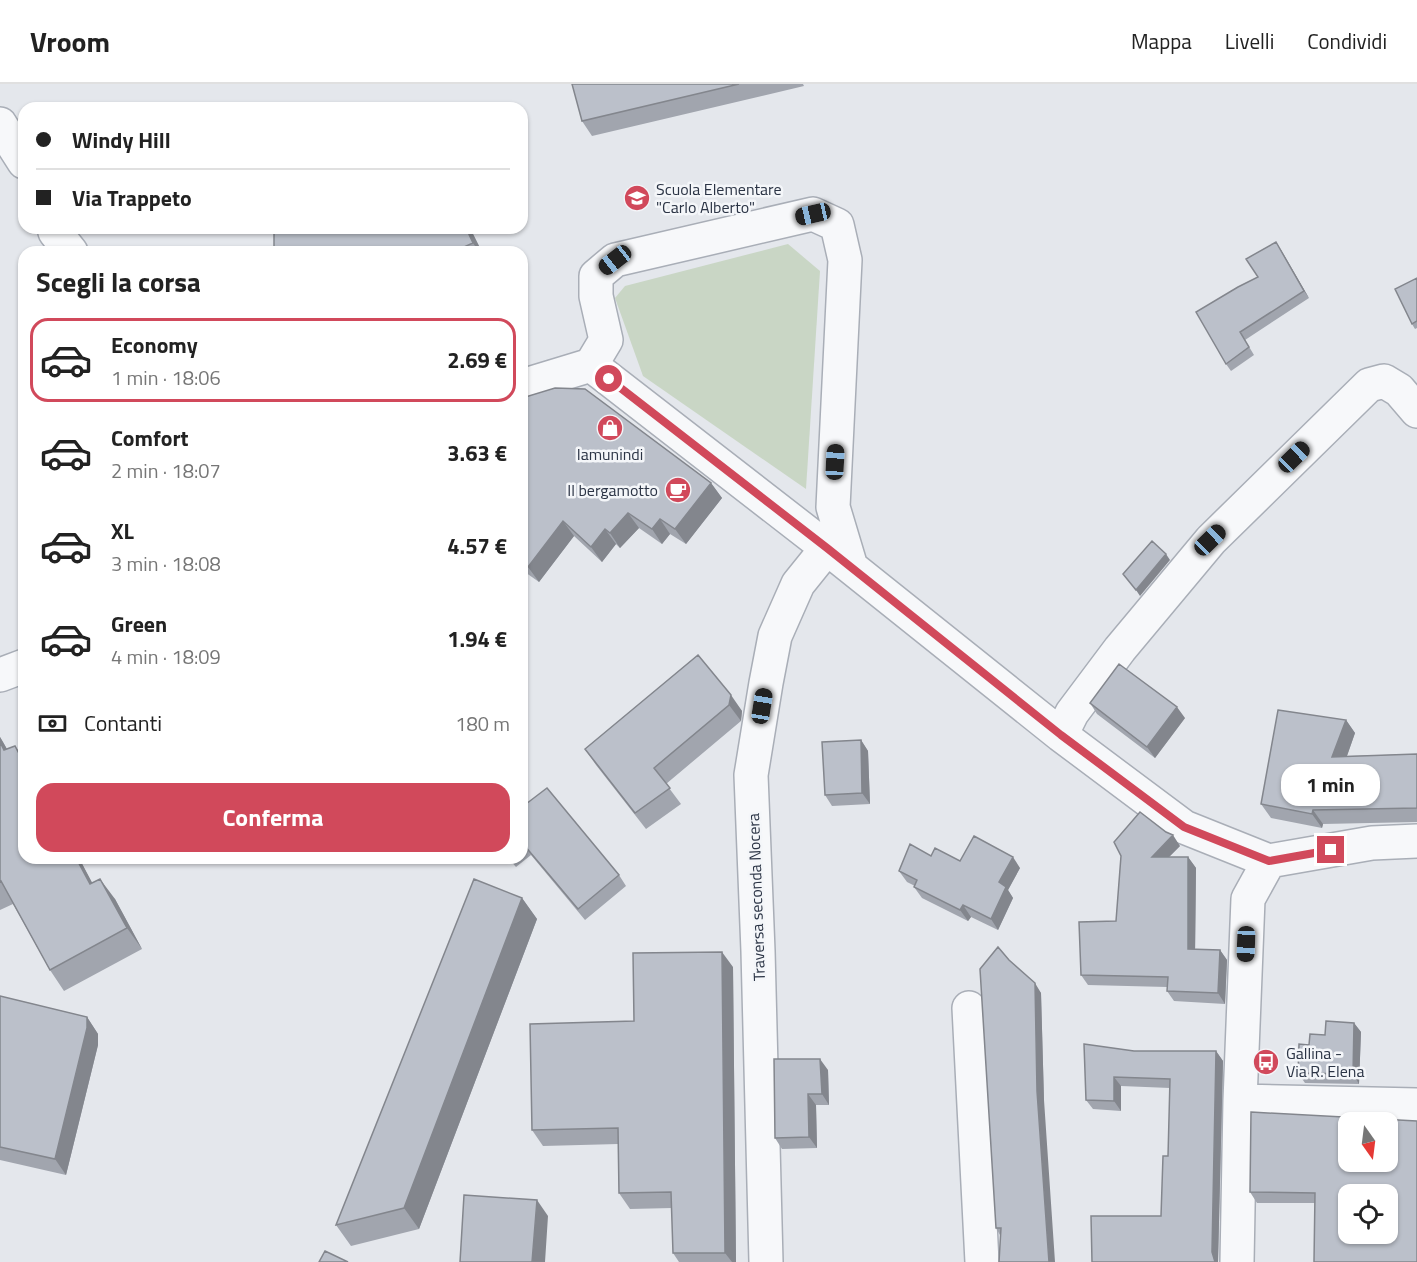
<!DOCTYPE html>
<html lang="it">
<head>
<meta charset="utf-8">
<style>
  body { margin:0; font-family:"Titillium Web",sans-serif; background:#f6f6f6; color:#222; height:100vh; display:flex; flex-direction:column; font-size:22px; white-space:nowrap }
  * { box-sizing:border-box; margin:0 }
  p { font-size:20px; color:#767676 }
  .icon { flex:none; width:33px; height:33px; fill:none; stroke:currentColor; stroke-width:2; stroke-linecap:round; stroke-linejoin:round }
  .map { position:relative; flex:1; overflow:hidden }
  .sheet { position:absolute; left:18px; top:162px; width:510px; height:618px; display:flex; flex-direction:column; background:#fff; border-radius:18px; box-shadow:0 2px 4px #0004 }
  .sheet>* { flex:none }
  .banner { position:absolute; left:18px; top:18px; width:510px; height:132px; border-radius:18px; box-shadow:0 2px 4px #0004; display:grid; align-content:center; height:132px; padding:0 18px; background:#fff }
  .needle { width:39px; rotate:166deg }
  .buttons { position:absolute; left:1338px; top:1028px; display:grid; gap:12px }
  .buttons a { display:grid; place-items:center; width:60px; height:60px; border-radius:12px; background:#fff; box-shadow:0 2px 4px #0004; font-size:30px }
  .end { position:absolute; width:27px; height:27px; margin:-14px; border:8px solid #d1495b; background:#fff; box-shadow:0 0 0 3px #fff }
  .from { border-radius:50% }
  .bubble { position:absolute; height:42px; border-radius:18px; background:#fff; box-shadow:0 2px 4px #0004; font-size:20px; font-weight:700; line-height:42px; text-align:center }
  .car { position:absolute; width:18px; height:36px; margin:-18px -9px; border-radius:8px; box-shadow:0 0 4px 2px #0007; background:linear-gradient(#222 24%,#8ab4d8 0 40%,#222 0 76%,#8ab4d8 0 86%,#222 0) }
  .banner b { display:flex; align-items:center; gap:21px; height:57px; font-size:22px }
  .banner b+b { border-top:2px solid #e0e0e0 }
  .banner i { width:15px; height:15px; background:#222 }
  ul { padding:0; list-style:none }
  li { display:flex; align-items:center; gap:18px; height:84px; margin:0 12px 9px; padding:0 6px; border:3px solid transparent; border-radius:18px }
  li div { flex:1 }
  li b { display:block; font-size:22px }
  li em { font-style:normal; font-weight:700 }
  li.current { border-color:#d1495b }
  li>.icon { width:54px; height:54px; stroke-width:1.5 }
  h2 { padding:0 18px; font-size:27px; line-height:72px }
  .pay { display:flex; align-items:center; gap:15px; height:66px; padding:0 18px; font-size:22px }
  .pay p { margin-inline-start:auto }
  .button { display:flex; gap:12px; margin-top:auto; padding:12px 18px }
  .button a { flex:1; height:69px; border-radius:18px; background:#d1495b; color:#fff; font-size:24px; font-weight:700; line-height:69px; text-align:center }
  header { display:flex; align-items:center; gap:36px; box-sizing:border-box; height:84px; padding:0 30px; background:#fff; border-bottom:2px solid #e0e0e0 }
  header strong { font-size:28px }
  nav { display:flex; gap:33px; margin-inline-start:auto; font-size:21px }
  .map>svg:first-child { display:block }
  .green { fill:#c9d6c5 }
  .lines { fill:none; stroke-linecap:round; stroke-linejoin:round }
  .minor-casing { stroke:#a9aeb7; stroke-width:36 }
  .minor { stroke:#f7f8fa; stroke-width:33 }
  .wall { fill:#a1a5ae }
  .shaded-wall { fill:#83868d }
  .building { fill:#bbc0ca; stroke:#83868d; stroke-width:1.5; fill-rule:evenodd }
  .route { stroke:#d1495b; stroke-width:8 }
  .labels { text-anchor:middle; stroke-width:5; stroke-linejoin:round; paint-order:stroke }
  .poi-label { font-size:16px; fill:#2b3445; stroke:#f4f6f9; text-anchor:start }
  .street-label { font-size:16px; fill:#2b3445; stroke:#f4f6f9 }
</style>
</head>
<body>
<header>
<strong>Vroom</strong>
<nav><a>Mappa</a><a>Livelli</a><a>Condividi</a></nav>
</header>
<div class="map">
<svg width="1417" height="1178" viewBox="0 0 1417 1178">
  <rect width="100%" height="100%" fill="#e4e7ec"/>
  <path class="green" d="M788,160l32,27 -14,218 -163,-113 -28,-78 10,-12z"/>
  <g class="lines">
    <g class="minor-casing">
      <path id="minor" d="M0,40l24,38
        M54,144l1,4 16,20
        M522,302l69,-21
        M851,483l-18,-60 12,-247 -8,-35 -24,-11 -198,46 -19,16v20l10,44 -15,25 236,183 234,187 123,92 85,34 -21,38 -8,202 -3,161
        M0,591l24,-9
        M1061,651l11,-22 48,-64 91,-109 158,-155 15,-4 15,9 18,21
        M1269,777l103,-18 45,-2
        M969,924l13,254
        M1240,1017l177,4
        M766,1178l-8,-311 -7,-176 15,-92 9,-47 23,-52 29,-36"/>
    </g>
    <use href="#minor" class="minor"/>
  </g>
  <path class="wall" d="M572,0h231l1,2 -212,50 -10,-15z
    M470,144l12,24h-208z
    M1281,166l28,48 -64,42 9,15 -23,16 -5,-7 32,-87z
    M1417,194v50l-2,1 -3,-5z
    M522,314l189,85 11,15 -36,46 -16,-10 -8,10 -23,-16 -19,20 -4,-4 -14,18 -28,-26 -35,46 -17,-12z
    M698,571l44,56 -1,10 -75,63 15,20 -35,25 -50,-64 -11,-16z
    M1090,619l95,15 -30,40 -58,-44z
    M1346,636l9,13 -8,23 70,-2v68l-94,2 -1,4 -51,-10 -10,-14z
    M0,653l7,12 8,-3 9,13v99h55l13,25 23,16 27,50 -78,42 -14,-21 -37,-66 -13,6z
    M861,656l7,11 2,53 -38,2 -7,-11z
    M522,723l97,68 7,11 -41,34 -54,-65 -15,12 -8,-9h14z
    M1180,762l-11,11h19l8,11 -1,81 25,1 7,10 -2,44 -51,-3 -7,-10v-4l-79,-2 -7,-10 35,-54 5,-65z
    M931,772l29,5 60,7 -12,22 5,8 -15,32 -27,-13 -3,4 -46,-23 -8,-11 1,-1 -8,-4 -8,-11z
    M522,814l15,21 -118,310 -68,17 -15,-21z
    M1009,876l32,33 3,107 -44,135 -4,-7z
    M733,883l3,295h-57l-6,-9 -1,-45 -42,1 -11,-16 -1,-49 -75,2 -11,-16z
    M0,912l87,21 11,17v11l-32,130 -66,-15z
    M1354,939l7,9 -2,52 -54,-1 -7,-10 11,-28 16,-10z
    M1134,967h82l7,10 -5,201h-126l69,-46 7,-60 2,-68 -49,-2v25l-28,-2 -7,-9z
    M774,975l54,11 1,35h-13l1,43 -35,1 -7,-11z
    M1417,1037l-102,82h-58l-7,-11z"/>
  <path class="shaded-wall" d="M466,144h4l12,24h-3l-6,-9z
    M1276,158l5,8 28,48 -5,-7z
    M711,399l11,15 -36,46 -11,-15z
    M628,429l11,15 -19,20 -10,-15z
    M660,435l10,15 -8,10 -10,-15z
    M563,437l11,15 -35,46 -11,-15z
    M605,445l11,15 -14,18 -11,-15z
    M1166,470l4,6 -30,36 -4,-6z
    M731,611l11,16 -1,10 -12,-16z
    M1177,623l8,11 -30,40 -8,-11z
    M1346,636l9,13 -13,37 -10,-13z
    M0,653l3,5 16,29 -15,-21 -4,-8z
    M861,656l7,11 2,53 -8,-11z
    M1313,726l10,14 -1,4 -10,-14z
    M1173,751l7,11 -21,21 -7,-10z
    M1013,773l7,11 -12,22 5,8 -15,32 -7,-11 8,-37z
    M1188,773l8,11 -1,91 -7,-10z
    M76,774h3l25,47 -14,-21z
    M100,795l15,20 27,50 -15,-21z
    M522,814l15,21 -118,310 -15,-21z
    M963,821l8,12 -3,4 -8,-11z
    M1220,866l7,10 -2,44 -7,-11z
    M722,868l11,15 3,295h-4l-7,-9z
    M1035,899l6,10 3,107 11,162h-6l-12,-171z
    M87,933l11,17v11l-32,130 -11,-16z
    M1354,939l7,9 -2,52 -6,-10z
    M1216,967l7,10 -5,201h-4l-2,-10z
    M820,975l8,11 1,35 -7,-11z
    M1114,993l7,9v25l-7,-10z
    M808,1010l8,11 1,43 -8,-11z
    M537,1116l11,16 -3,46h-13z"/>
  <path class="building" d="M572,0h167l-157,37z
    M274,144h192l7,15 -20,9h-179z
    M1276,158l28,49 -64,41 9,15 -23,17 -30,-52 42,-25 20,-10 -12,-18z
    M1417,194v43l-5,3 -17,-35z
    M555,304l30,1 126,94 -36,46 -15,-10 -8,10 -24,-16 -18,20 -5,-4 -14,18 -28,-26 -35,46 -6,-4v-165z
    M1152,457l14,13 -30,36 -13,-16z
    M698,571l33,40 -2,10 -75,63 16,20 -35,25 -50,-64z
    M1119,580l58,43 -30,40 -57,-44z
    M1278,626l68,10 -14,37 85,-3v54l-104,2 -1,4 -51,-10z
    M861,656l1,53 -37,2 -3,-53z
    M0,658l4,8 11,-4 9,17v95h52l14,26 10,-5 27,49 -77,42 -49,-89 -1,1z
    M547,704l72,87 -41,34 -54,-64 -2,1v-39z
    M1140,728l26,20 7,3 -21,22h36v92l32,1 -2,43 -51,-2 1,-14 -87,-2 -2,-53 37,-1 5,-65 -7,-14z
    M974,752l39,21 -14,25 7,5 -15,32 -28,-14 -3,5 -46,-23 3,-7 -18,-9 11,-27 21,12 4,-8 25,13z
    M474,795l48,19 -118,310 -68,17z
    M998,863l11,13 26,23 2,108 12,171h-50l2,-34h-5l-16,-259z
    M722,868l3,301h-52l-2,-61 -52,1 -1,-65 -86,2 -2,-106 104,-3 -1,-68z
    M0,912l87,21v11l-32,131 -55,-12z
    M1326,937l28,2 -1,51 -55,-1 1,-29 10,1 1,-11 15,1z
    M1084,960l50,7h82l-4,201 3,10h-123l-1,-46h70l2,-60h5l2,-77 -56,-2v24l-28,-1z
    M774,975h46l2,35h-14l1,43 -34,1z
    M1251,1028l166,9v141h-103l1,-69 -65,-1zM1348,1038h40v39h-40zM1348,1110h40v39h-40z
    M464,1111l73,5 -5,62h-72z
    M325,1167l23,11h-29z"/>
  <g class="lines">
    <path class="route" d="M609,295l218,169 234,187 123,92 85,34 62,-11"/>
  </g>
  <defs>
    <g id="school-disc" transform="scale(1.35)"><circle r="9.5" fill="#d1495b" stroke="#f4f6f9"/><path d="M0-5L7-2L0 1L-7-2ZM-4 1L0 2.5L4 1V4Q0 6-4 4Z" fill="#fff"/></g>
    <g id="shop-disc" transform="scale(1.35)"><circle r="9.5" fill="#d1495b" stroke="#f4f6f9"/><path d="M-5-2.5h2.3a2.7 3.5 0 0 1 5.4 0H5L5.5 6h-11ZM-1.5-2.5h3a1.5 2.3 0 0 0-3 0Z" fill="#fff"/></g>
    <g id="cafe-disc" transform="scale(1.35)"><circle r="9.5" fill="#d1495b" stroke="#f4f6f9"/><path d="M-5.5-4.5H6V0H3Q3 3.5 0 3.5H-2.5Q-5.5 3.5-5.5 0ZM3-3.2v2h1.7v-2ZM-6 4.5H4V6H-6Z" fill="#fff"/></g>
    <g id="bus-disc" transform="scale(1.35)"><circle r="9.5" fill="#d1495b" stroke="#f4f6f9"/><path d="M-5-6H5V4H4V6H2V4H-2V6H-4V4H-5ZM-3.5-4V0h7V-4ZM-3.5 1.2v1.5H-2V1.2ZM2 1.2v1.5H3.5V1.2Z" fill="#fff"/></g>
  </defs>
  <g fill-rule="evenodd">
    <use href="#school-disc" x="637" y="114"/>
    <use href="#shop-disc" x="610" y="344"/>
    <use href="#cafe-disc" x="678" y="406"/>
    <use href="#bus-disc" x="1266" y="978"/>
  </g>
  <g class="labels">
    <g class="poi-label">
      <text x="656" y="111">Scuola Elementare<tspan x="656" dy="18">"Carlo Alberto"</tspan></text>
      <text x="610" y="376" text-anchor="middle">Iamunindi</text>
      <text x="658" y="412" text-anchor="end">Il bergamotto</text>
      <text x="1286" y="975">Gallina -<tspan x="1286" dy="18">Via R. Elena</tspan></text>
    </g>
    <g class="street-label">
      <text transform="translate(756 813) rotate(-92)" y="6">Traversa seconda Nocera</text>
    </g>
  </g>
</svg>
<div class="buttons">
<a><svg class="needle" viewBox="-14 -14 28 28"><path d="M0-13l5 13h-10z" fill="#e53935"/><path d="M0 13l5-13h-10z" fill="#767676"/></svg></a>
<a><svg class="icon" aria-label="locate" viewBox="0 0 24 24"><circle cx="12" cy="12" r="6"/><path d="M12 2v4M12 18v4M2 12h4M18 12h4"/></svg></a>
</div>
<i class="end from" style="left:609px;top:295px"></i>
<i class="end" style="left:1331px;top:766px"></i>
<div class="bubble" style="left:1281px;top:680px;width:99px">1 min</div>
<i class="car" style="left:813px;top:130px;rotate:257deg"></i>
<i class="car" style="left:615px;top:176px;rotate:232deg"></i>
<i class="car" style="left:1294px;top:373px;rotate:46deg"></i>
<i class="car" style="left:835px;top:378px;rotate:3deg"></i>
<i class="car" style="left:1210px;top:456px;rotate:46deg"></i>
<i class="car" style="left:762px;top:622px;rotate:9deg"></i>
<i class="car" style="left:1246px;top:860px;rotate:182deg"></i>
<div class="banner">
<b><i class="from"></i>Windy Hill</b>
<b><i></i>Via Trappeto</b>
</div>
<section class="sheet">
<h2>Scegli la corsa</h2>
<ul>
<li class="current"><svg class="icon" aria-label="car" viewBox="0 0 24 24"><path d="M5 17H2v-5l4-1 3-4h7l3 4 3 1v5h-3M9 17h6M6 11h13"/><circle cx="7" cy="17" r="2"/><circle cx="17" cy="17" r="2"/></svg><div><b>Economy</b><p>1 min · 18:06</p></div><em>2.69 €</em></li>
<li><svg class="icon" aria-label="car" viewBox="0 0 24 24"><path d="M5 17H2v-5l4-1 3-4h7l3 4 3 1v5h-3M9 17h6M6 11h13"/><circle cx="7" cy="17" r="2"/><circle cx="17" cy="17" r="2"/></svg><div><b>Comfort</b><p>2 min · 18:07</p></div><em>3.63 €</em></li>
<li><svg class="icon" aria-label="car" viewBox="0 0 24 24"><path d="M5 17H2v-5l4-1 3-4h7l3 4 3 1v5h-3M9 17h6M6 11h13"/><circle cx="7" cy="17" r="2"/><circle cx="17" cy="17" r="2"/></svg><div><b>XL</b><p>3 min · 18:08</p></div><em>4.57 €</em></li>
<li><svg class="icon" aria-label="car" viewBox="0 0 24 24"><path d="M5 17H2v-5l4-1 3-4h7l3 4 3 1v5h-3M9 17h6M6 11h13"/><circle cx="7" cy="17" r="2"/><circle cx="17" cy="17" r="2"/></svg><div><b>Green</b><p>4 min · 18:09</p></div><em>1.94 €</em></li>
</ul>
<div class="pay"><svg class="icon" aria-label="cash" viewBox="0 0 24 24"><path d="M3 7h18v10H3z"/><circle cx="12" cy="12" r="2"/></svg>Contanti<p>180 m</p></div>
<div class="button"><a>Conferma</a></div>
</section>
</div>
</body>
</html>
